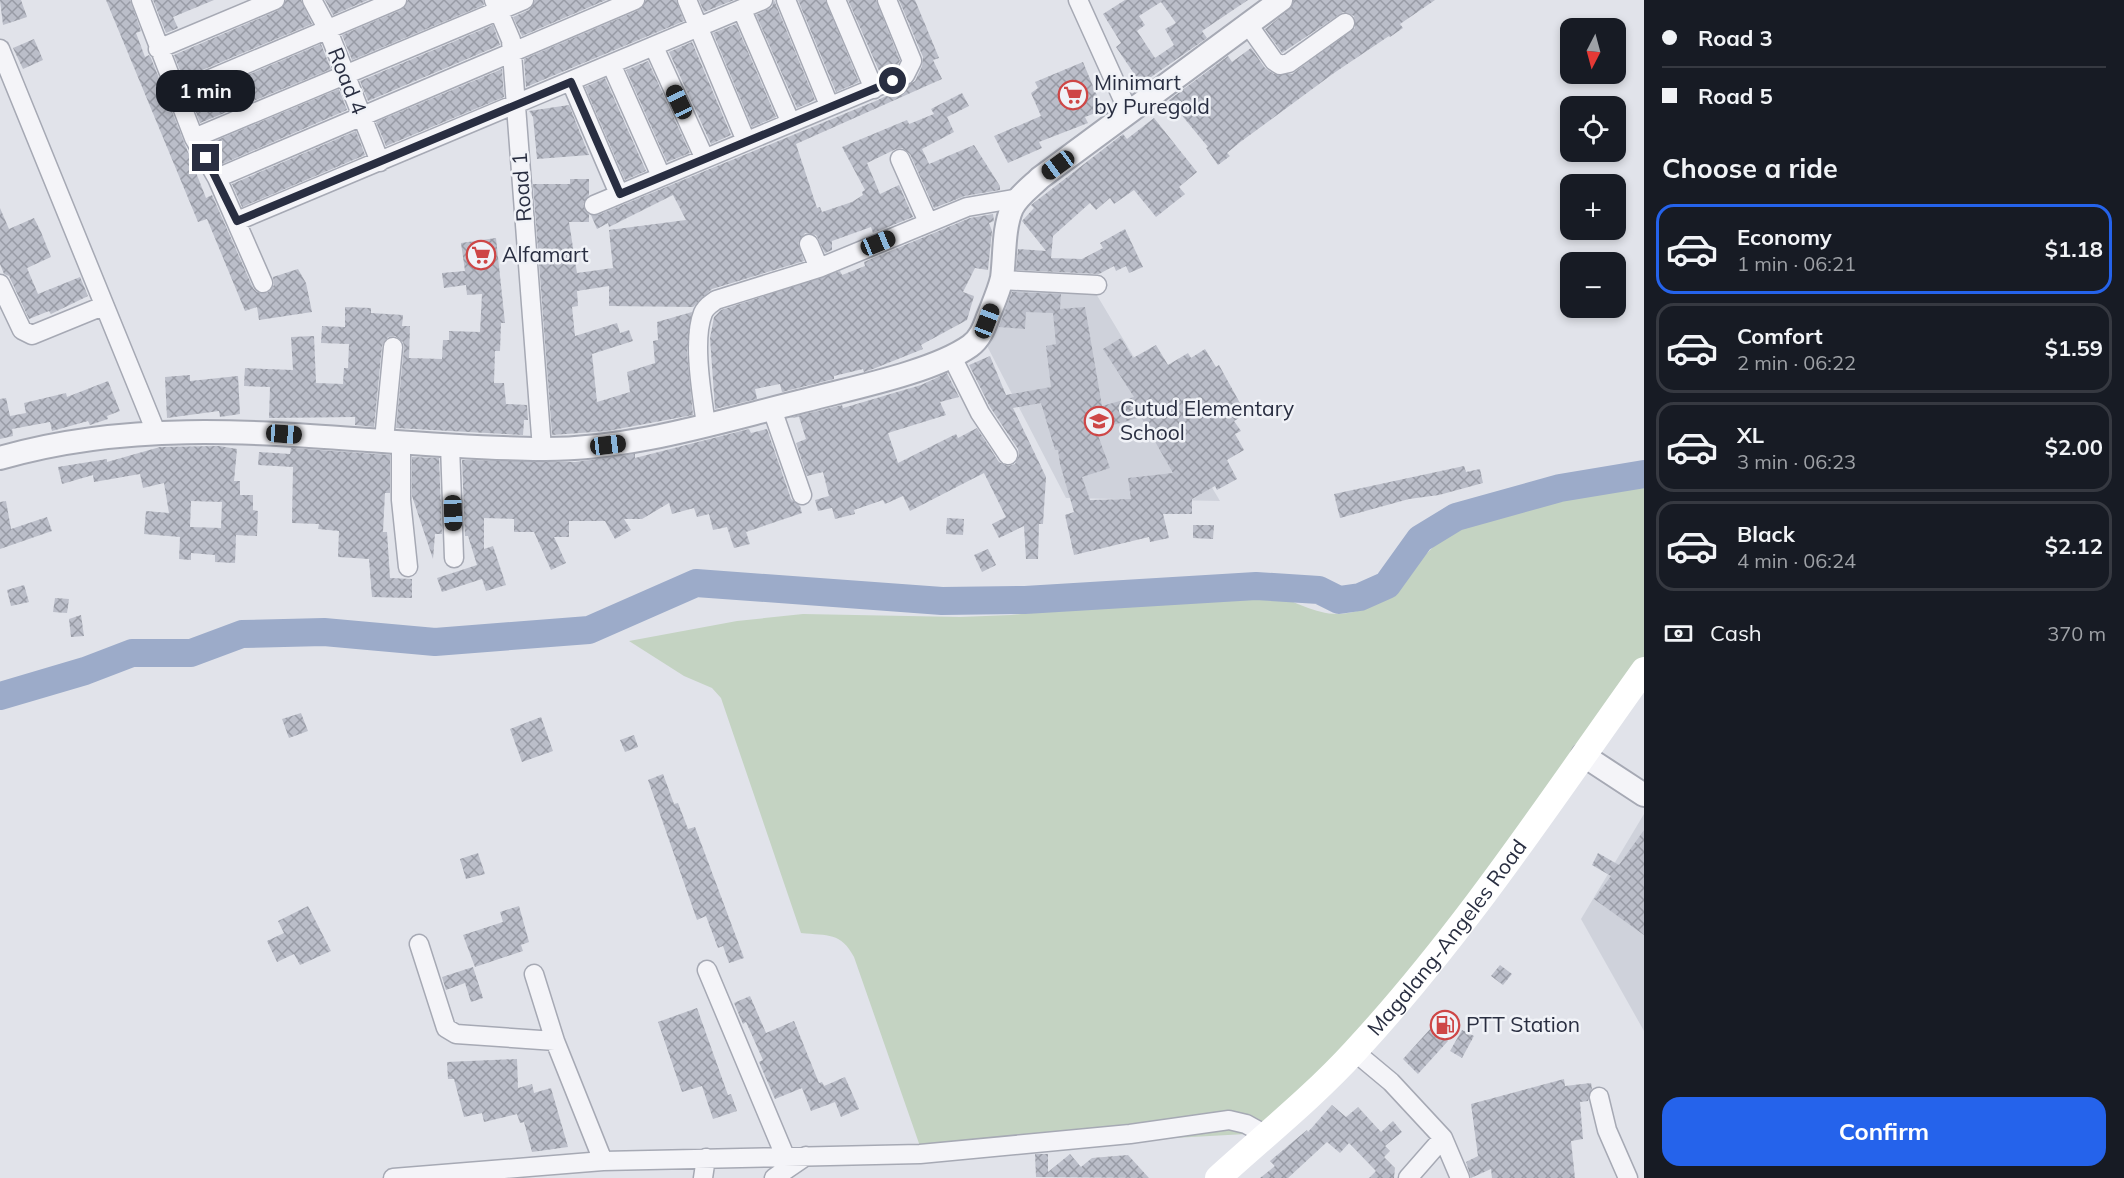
<!DOCTYPE html>
<html lang="en">
<head>
<meta charset="utf-8">
<style>
  body { margin:0; font-family:Mulish,sans-serif; background:#242831; color:#f1f3f6; height:100vh; display:flex; flex-direction:column; font-size:22px; white-space:nowrap }
  * { box-sizing:border-box; margin:0 }
  p { font-size:20px; color:#9ea1a6 }
  .icon { flex:none; width:33px; height:33px; fill:none; stroke:currentColor; stroke-width:2; stroke-linecap:round; stroke-linejoin:round }
  .map { position:relative; flex:1; overflow:hidden }
  .side { display:flex; flex-direction:column; background:#171b24; width:480px }
  .side>* { flex:none }
  .guide { display:grid; align-content:center; height:132px; padding:0 18px; background:#171b24 }
  .needle { width:39px; rotate:186deg }
  .controls { position:absolute; left:1560px; top:18px; display:grid; gap:12px }
  .controls a { display:grid; place-items:center; width:66px; height:66px; border-radius:12px; background:#171b24; box-shadow:0 3px 9px #0003; font-size:30px }
  .end { position:absolute; width:27px; height:27px; margin:-14px; border:8px solid #292e41; background:#fff; box-shadow:0 0 0 3px #fff }
  .from { border-radius:50% }
  .bubble { position:absolute; height:42px; border-radius:18px; background:#171b24; box-shadow:0 3px 9px #0003; font-size:20px; font-weight:700; line-height:42px; text-align:center }
  .car { position:absolute; width:18px; height:36px; margin:-18px -9px; border-radius:8px; box-shadow:0 0 4px 2px #0007; background:linear-gradient(#222 24%,#8ab4d8 0 40%,#222 0 76%,#8ab4d8 0 86%,#222 0) }
  .guide b { display:flex; align-items:center; gap:21px; height:57px; font-size:22px }
  .guide b+b { border-top:2px solid #363941 }
  .guide i { width:15px; height:15px; background:#f1f3f6 }
  ul { padding:0; list-style:none }
  li { display:flex; align-items:center; gap:18px; height:90px; margin:0 12px 9px; padding:0 6px; border:3px solid #363941; border-radius:18px }
  li div { flex:1 }
  li b { display:block; font-size:22px }
  li em { font-style:normal; font-weight:700 }
  li.on { border-color:#2563eb }
  li>.icon { width:54px; height:54px; stroke-width:1.5 }
  h2 { padding:0 18px; font-size:27px; line-height:72px }
  .pay { display:flex; align-items:center; gap:15px; height:66px; padding:0 18px; font-size:22px }
  .pay p { margin-inline-start:auto }
  .button { display:flex; gap:12px; margin-top:auto; padding:12px 18px }
  .button a { flex:1; height:69px; border-radius:18px; background:#2563eb; color:#fff; font-size:24px; font-weight:700; line-height:69px; text-align:center }
  main { display:flex; flex:1; min-height:0 }
  .map>svg:first-child { display:block }
  .built { fill:#cfd2db }
  .grass { fill:#c4d3c2 }
  .lines { fill:none; stroke-linecap:round; stroke-linejoin:round }
  .river { stroke:#9cabc9; stroke-width:28 }
  .building { fill:url(#building-cross-hatch); fill-rule:evenodd }
  .minor-casing { stroke:#a6a9b4; stroke-width:21 }
  .tertiary-casing { stroke:#a6a9b4; stroke-width:26 }
  .minor { stroke:#f4f4f8; stroke-width:18 }
  .tertiary { stroke:#f4f4f8; stroke-width:22 }
  .secondary { stroke:#fff; stroke-width:26 }
  .route { stroke:#292e41; stroke-width:8 }
  .labels { text-anchor:middle; stroke-width:5; stroke-linejoin:round; paint-order:stroke }
  .street-label { font-size:21px; fill:#292e41; stroke:#f0f2f7 }
  .poi-label { font-size:21px; fill:#292e41; stroke:#f0f2f7; text-anchor:start }
</style>
</head>
<body>
<main>
<div class="map">
<svg width="1644" height="1178" viewBox="0 0 1644 1178">
  <defs>
    <pattern id="building-cross-hatch" width="8" height="8" patternUnits="userSpaceOnUse" patternTransform="scale(1.5)"><rect width="8" height="8" fill="#bbbec9"/><path d="M0 0l8 8M0 8l8-8" fill="none" stroke="#989ba5"/></pattern>
  </defs>
  <rect width="100%" height="100%" fill="#e1e3ea"/>
  <path class="built" d="M1005,283l90,9 125,209 -154,-3 -80,-154z
    M1644,814v217l-63,-112z"/>
  <path class="grass" d="M1644,483v176l-178,252 -202,222 -342,19 -68,-195c-13,-25 -26,-21 -53,-24l-80,-235 -9,-10 -28,-12 -55,-35 108,-20 66,-7 157,3 51,-2 230,-22c10,1 22,0 32,2 26,7 47,23 75,18 48,-7 67,-58 106,-83 47,-30 134,-37 190,-47z"/>
  <g class="lines">
    <path class="river" d="M0,696l85,-25 47,-18h59l51,-19 82,-2 111,10 154,-12 107,-47 246,18 83,-1 231,-14 63,4 20,10 21,-3 27,-12 33,-46 36,-22 104,-29 84,-14"/>
  </g>
  <path class="building" d="M0,0h21l6,17 -24,8z
    M106,0h24l11,31 -5,2 9,24 4,-2 2,3 55,140 6,-3 41,93 4,4 10,1 7,-8 -1,-8 25,-8 8,14 6,29 -53,8 -2,-13 -12,4 -38,-92 -9,3z
    M153,0h61l-41,17 5,11 -12,5z
    M286,0h15l11,24 -129,54 -9,-23 105,-45z
    M325,0h43l-35,15z
    M408,0h75l1,5 -132,55 -10,-25 59,-25z
    M535,0h71l-84,36 -9,-19 16,-7z
    M646,0h30l8,21 -158,66 -2,-28 115,-49z
    M699,0h35l-30,12z
    M774,0l41,100 -18,8 -41,-93 16,-8z
    M798,0h27l34,82 -23,10z
    M848,0h28l24,61 -3,5 -17,7z
    M899,0h16l24,58 -6,2 9,19 -146,65 21,64 3,-1 2,5 30,-10 11,-7 -1,-3 3,-2 -23,-43 65,-27 2,4 25,-10 -3,-5 31,-16 7,13 -22,11 7,15 -32,17 7,15 45,-19 26,41v4l-35,6 -31,12 -24,-54 -8,-6 -6,1 -29,14 13,31 19,-9 14,32 -40,16 -2,-6 -39,14v9l-7,3 -9,-18 -11,-2 -7,10 6,18 -92,28 -19,18 -84,-1v-20l-32,5 1,15 -6,1 3,29 42,-13 3,10 9,-3 4,11 -41,13 5,48 33,-10 -3,-20 28,-9 -2,-22 5,-1 -1,-18 35,-10 -5,40 6,63 -86,16 -55,4 -19,-251h37v-5h19v16l-6,9 6,11v7h-20l8,51 36,-5 -4,-38 77,-10 -13,-25 -64,32 -1,-4 -11,6 -6,-14h7l280,-115 37,-19 7,-15 1,-9z
    M1125,0h123l-46,31 5,7 -66,46 -25,-37 5,-4 -18,-29zM1161,2l15,21 -11,6 9,16 -19,13 -18,-27 8,-6 -6,-9z
    M1294,0h141l-35,24 3,4 -13,9 -1,-1 -55,37 -95,70 -12,10 3,3 -12,9 -12,-17 2,-1 -39,-47 59,-44 4,6 19,-14 14,20 9,6h18l63,-46 -1,-12 -11,-4 -61,41 -17,-24 24,-19z
    M736,24l40,93 -24,10 -39,-94z
    M493,25l7,20 -132,56 -8,-20z
    M34,39l9,21 -20,9 -10,-21z
    M692,42l39,93 -20,9 -42,-92z
    M321,44l10,25 -131,54 -9,-24z
    M648,61l42,92 -23,9 -41,-92z
    M1083,62l20,48 -18,7 3,6 -49,19 3,6 -34,15 -14,-27 47,-20 -10,-23 7,-5 -3,-6z
    M502,69l2,28 -118,49 -10,-24z
    M605,78l41,93 -21,9 -40,-93z
    M339,89l8,21 -125,54 -12,-21z
    M569,105l20,50 -52,4 -4,-42 -4,-6z
    M1154,118l43,54 -18,15 6,7 -29,23 -22,-27 -20,14 -4,-6 -14,12 -6,-7 -37,33 -2,22 31,1 21,-11 -3,-5 25,-14 18,38 -14,6 -3,-7 -10,5 -2,-5 -15,8 -83,-4 2,-21 28,2 -24,-30 12,-13 -3,-3 92,-71 4,5z
    M356,131l9,24 -123,52 -10,-23z
    M0,208l9,21 25,-11 7,14 10,25 -24,11 11,26 42,-17 8,19 -37,18 -2,-3 -20,8 -20,-43 -5,-2 -4,-10z
    M993,214l1,7 -5,2 3,8 -4,39 -13,-2 -12,24 11,4 -7,24 -46,25 2,4 -50,20 -9,3 -1,-3 -29,7v3l-52,13 -2,-8 -25,5 2,10 -42,10 -5,-71 4,-21 7,-7 119,-39 2,4 23,-9 -1,-4 106,-44z
    M496,238l9,85h-4l-1,28h-5l-1,32h10l2,21 21,1 1,15h-4l-1,15 -127,-7 8,-80 -1,-6 -8,-6 -7,1 -6,9 -8,81 -19,-2v-8l-86,1 1,-31 -26,-1 1,-18 48,2 -2,-33 23,-1 2,47 27,1 1,-16h4l1,-24 -28,-1 1,-17 23,1v-20l26,1v5l32,2 -1,11h8l-1,32 33,1 1,-19h6v-9l31,1 2,-38 -15,1 -1,-10 -22,3 -2,-15 23,-2 -4,-28z
    M1012,292l49,2 -1,15 25,-2 17,99 32,-9 -31,-48 18,-11 12,20 23,-13 12,20 20,-12 3,5 14,-9 11,18 3,-2 27,49 -12,7 7,10 -6,3 9,16 -17,10 10,19 -20,11 -2,-4 -23,13v15h-29l6,24 -19,4 -1,-5 -75,18 -9,-40 9,-3 -14,-48 -2,-14h-3l-14,-47 -28,5 33,69 -3,47h-4l-1,35h-12l-2,-33 -25,12 -7,-14 14,-7 -22,-44 -74,38 -7,-15 -18,8 -2,-4 -29,10 1,4 -20,5 -3,-11 -14,3 -3,-11 14,-4 -6,-24 -16,4 -11,-33 10,-4 -7,-22 -10,1 53,-13 1,3 78,-23 26,-12 12,24 -19,5 6,13 -58,18 10,30 58,-29 2,4 19,-10 22,34 9,4 7,-2 4,-9 -1,-6 -28,-42 -21,-42 21,-9 16,39 45,-8 -5,-41 10,-2 -3,-31 -27,-1 -1,17 -26,-2zM1141,417l32,56 -45,5 3,21 -41,1 -8,-23 28,-9 -14,-38z
    M190,375v6l48,-5 2,38 -20,3 -1,-6 -52,7 -2,-41z
    M108,381l12,30 -13,5 1,3 -18,6 -2,-4 -36,10 -2,-9 -38,7 1,7 -13,3v-40l6,-1 4,18 16,-3 -2,-10 42,-10 1,4z
    M749,429l2,4 16,-4 24,70 9,7 2,7 -56,19 4,12 -16,4 -7,-21 -14,3 -4,-16 -12,3 -3,-9 -22,6 -3,-11 -27,16h-18l7,11 -16,9 -10,-18h-36v16h-15l12,26 -15,7 -17,-38h-20v-13l-30,-1v31l9,-3 13,39 -20,6 -4,-12 -40,13 -5,-14 40,-13 -9,-29h-3l-3,-76 113,2 60,-8v4z
    M219,446l18,3 -3,32h6v14h13v15l5,1 -1,25 -21,-1 -1,28 -20,-1v-7l-24,-2v7l-12,-1 1,-22 -36,-3 2,-23 23,2 -5,-30 -21,5 -3,-14 -46,8 -1,-7 -31,9 -4,-17 49,-8v3l53,-15zM191,501l31,1 -1,26 -31,-1z
    M291,448l99,7v38h-5l-2,39h4l3,46 22,1v19l-40,-1 -3,-38 -31,-2 1,-26 -21,-2 1,-5 -27,-1 1,-56 -35,-2 1,-13 31,2z
    M412,457l27,1 3,76h-7l-2,25 -21,-63z
    M1464,466l2,6 14,-3 3,14 -44,12 -30,4 -69,19 -6,-24z
    M6,501l5,28 36,-12 5,14 -52,18v-47z
    M947,518l17,1 -1,16 -17,-1z
    M1193,525h21l-1,14 -20,-1z
    M988,549l8,16 -14,7 -8,-17z
    M24,585l5,17 -18,4 -4,-16z
    M55,598l14,1 -2,14 -14,-1z
    M81,615l3,21 -13,1 -2,-18z
    M301,713l7,18 -19,7 -7,-19z
    M541,717l12,34 -31,11 -12,-33z
    M634,735l4,12 -13,5 -5,-12z
    M663,774l11,30 4,-1 10,26 7,-2 49,131 -15,5 -6,-17 -5,2 -12,-32 -9,4 -49,-140z
    M1644,830v105l-50,-36 17,-23 -19,-11 6,-12 21,12z
    M478,853l7,21 -19,5 -6,-20z
    M308,906l23,45 -31,14 -6,-11 -17,8 -10,-21 17,-8 -6,-12z
    M519,906l10,36 -8,3 2,6 -48,16 -12,-32 40,-13 -3,-10z
    M1500,965l12,9 -9,11 -12,-9z
    M473,967l10,31 -12,4 -6,-19 -19,7 -4,-13z
    M750,996l16,37 28,-12 25,62 3,-1 2,4 21,-9 14,32 -18,8 -6,-15 -24,9 -9,-23 -27,11 -16,-37 4,-2 -17,-38 -3,2 -9,-21z
    M697,1008l31,87 3,-1 6,17 -24,8 -11,-33 -20,6 -24,-70z
    M1432,1027l16,14 -30,33 -15,-15z
    M1462,1030l12,6 -12,22 -12,-7z
    M517,1059l1,29 14,-4 2,9 17,-5 17,59 -36,5 -8,-30 -4,1 -3,-9 -33,8 -2,-9 -18,4 -10,-38h-6l-1,-17z
    M1564,1079l1,7 26,-3 1,6 -4,12 -8,1 3,37 -12,2 4,37h-83l-1,-9 -20,9 -5,-16 12,-6 -7,-52z
    M1332,1105l14,12 12,-10 23,25 12,-11 9,11 -17,14 5,5 -6,6 11,11 -1,10h-25l7,-7 -27,-28 -9,10 -13,-11 -39,36h-28l15,-12 -5,-5 37,-31 1,2z
    M1035,1154h13v18l22,-18 11,13 11,-9 36,-3 21,23 -113,-1z"/>
  <g class="lines">
    <g class="minor-casing">
      <path id="minor" d="M141,0l53,138 23,40 46,105
        M312,0l15,28 53,134
        M494,0l17,40 31,409
        M687,0l59,141
        M786,0l43,105
        M836,0l38,89
        M1078,0l51,113
        M742,10l48,111
        M1247,23l27,38 6,4 9,-2 56,-40
        M654,47l50,110
        M0,49l156,383
        M158,49l117,-49
        M612,66l49,110
        M571,82l48,112
        M177,93l220,-93
        M194,138l330,-138
        M900,159l28,63
        M217,178l418,-178
        M594,205l311,-130 7,-14 -25,-61
        M237,221l526,-221
        M809,244l10,24
        M1001,280l96,5
        M0,284l22,46 10,5 71,-29
        M952,357l28,56 28,42
        M772,409l30,86
        M706,425c-4,-30 -14,-85 -3,-112 3,-7 8,-9 13,-13l103,-32 148,-61 52,-9
        M384,440l9,-93
        M401,441v59l7,67
        M450,445l4,113
        M419,944l27,84 10,6 99,7
        M707,970l78,186
        M534,974l21,67 48,120
        M1355,1052l36,30 52,56 17,40
        M1599,1097l8,33 21,48
        M393,1178l210,-17 317,-7 210,-20 99,-14 17,4 20,11
        M703,1178l3,-20
        M774,1178l32,-22
        M1408,1178l35,-40"/>
    </g>
    <g class="tertiary-casing">
      <path id="tertiary" d="M0,458c178,-52 360,-10 541,-9 91,1 179,-28 266,-49 45,-12 126,-28 163,-54 10,-7 14,-18 18,-29 5,-13 11,-26 14,-39 3,-22 1,-49 10,-70 6,-12 19,-21 28,-30l241,-178
        M1583,755l61,40"/>
    </g>
    <use href="#minor" class="minor"/>
    <use href="#tertiary" class="tertiary"/>
    <path class="secondary" id="s1" d="M1218,1178c46,-42 95,-81 137,-127 109,-118 196,-251 289,-381"/>
  </g>
  <g class="lines">
    <path class="route" d="M206,158l31,63 334,-139 49,112 273,-113"/>
  </g>
  <defs>
    <g id="supermarket-ring" transform="scale(1.5)"><circle r="9.5" fill="#f0f2f7" stroke="#ce4646" stroke-width="1.5"/><path d="M-6-5.5h2.5l.6 2H6L4.5 2H-2.5L-4.4-4H-6ZM-1.5 3.2a1.3 1.3 0 1 0 .1 0ZM3 3.2a1.3 1.3 0 1 0 .1 0Z" fill="#ce4646"/></g>
    <g id="school-ring" transform="scale(1.5)"><circle r="9.5" fill="#f0f2f7" stroke="#ce4646" stroke-width="1.5"/><path d="M0-5L7-2L0 1L-7-2ZM-4 1L0 2.5L4 1V4Q0 6-4 4Z" fill="#ce4646"/></g>
    <g id="fuel-ring" transform="scale(1.5)"><circle r="9.5" fill="#f0f2f7" stroke="#ce4646" stroke-width="1.5"/><path d="M-5.5-6h7V0h2V4h1.3V-2.5L3-4.5l.8-.8L6-3V5H2.5V1h-1V6h-7ZM-4.2-4.7v3.2H.2V-4.7Z" fill="#ce4646"/></g>
  </defs>
  <g fill-rule="evenodd">
    <use href="#supermarket-ring" x="1073" y="95"/>
    <use href="#supermarket-ring" x="481" y="255"/>
    <use href="#school-ring" x="1099" y="421"/>
    <use href="#fuel-ring" x="1445" y="1025"/>
  </g>
  <g class="labels">
    <g class="street-label">
      <text transform="translate(347 81) rotate(68)" y="7">Road 4</text>
      <text transform="translate(522 187) rotate(-94)" y="7">Road 1</text>
      <text dy="7" stroke="none"><textPath href="#s1" startOffset="333">Magalang-Angeles Road</textPath></text>
    </g>
    <g class="poi-label">
      <text x="1094" y="90">Minimart<tspan x="1094" dy="24">by Puregold</tspan></text>
      <text x="502" y="262">Alfamart</text>
      <text x="1120" y="416">Cutud Elementary<tspan x="1120" dy="24">School</tspan></text>
      <text x="1466" y="1032">PTT Station</text>
    </g>
  </g>
</svg>
<div class="controls">
<a><svg class="needle" viewBox="-14 -14 28 28"><path d="M0-13l5 13h-10z" fill="#e53935"/><path d="M0 13l5-13h-10z" fill="#9ea1a6"/></svg></a>
<a><svg class="icon" aria-label="locate" viewBox="0 0 24 24"><circle cx="12" cy="12" r="6"/><path d="M12 2v4M12 18v4M2 12h4M18 12h4"/></svg></a>
<a>+</a>
<a>−</a>
</div>
<i class="end from" style="left:893px;top:81px"></i>
<i class="end" style="left:206px;top:158px"></i>
<div class="bubble" style="left:156px;top:70px;width:99px">1 min</div>
<i class="car" style="left:679px;top:102px;rotate:335deg"></i>
<i class="car" style="left:1058px;top:165px;rotate:234deg"></i>
<i class="car" style="left:878px;top:243px;rotate:68deg"></i>
<i class="car" style="left:987px;top:321px;rotate:21deg"></i>
<i class="car" style="left:284px;top:434px;rotate:94deg"></i>
<i class="car" style="left:608px;top:445px;rotate:83deg"></i>
<i class="car" style="left:453px;top:513px;rotate:178deg"></i>
</div>
<section class="side">
<div class="guide">
<b><i class="from"></i>Road 3</b>
<b><i></i>Road 5</b>
</div>
<h2>Choose a ride</h2>
<ul>
<li class="on"><svg class="icon" aria-label="car" viewBox="0 0 24 24"><path d="M5 17H2v-5l4-1 3-4h7l3 4 3 1v5h-3M9 17h6M6 11h13"/><circle cx="7" cy="17" r="2"/><circle cx="17" cy="17" r="2"/></svg><div><b>Economy</b><p>1 min · 06:21</p></div><em>$1.18</em></li>
<li><svg class="icon" aria-label="car" viewBox="0 0 24 24"><path d="M5 17H2v-5l4-1 3-4h7l3 4 3 1v5h-3M9 17h6M6 11h13"/><circle cx="7" cy="17" r="2"/><circle cx="17" cy="17" r="2"/></svg><div><b>Comfort</b><p>2 min · 06:22</p></div><em>$1.59</em></li>
<li><svg class="icon" aria-label="car" viewBox="0 0 24 24"><path d="M5 17H2v-5l4-1 3-4h7l3 4 3 1v5h-3M9 17h6M6 11h13"/><circle cx="7" cy="17" r="2"/><circle cx="17" cy="17" r="2"/></svg><div><b>XL</b><p>3 min · 06:23</p></div><em>$2.00</em></li>
<li><svg class="icon" aria-label="car" viewBox="0 0 24 24"><path d="M5 17H2v-5l4-1 3-4h7l3 4 3 1v5h-3M9 17h6M6 11h13"/><circle cx="7" cy="17" r="2"/><circle cx="17" cy="17" r="2"/></svg><div><b>Black</b><p>4 min · 06:24</p></div><em>$2.12</em></li>
</ul>
<div class="pay"><svg class="icon" aria-label="cash" viewBox="0 0 24 24"><path d="M3 7h18v10H3z"/><circle cx="12" cy="12" r="2"/></svg>Cash<p>370 m</p></div>
<div class="button"><a>Confirm</a></div>
</section>
</main>
</body>
</html>
